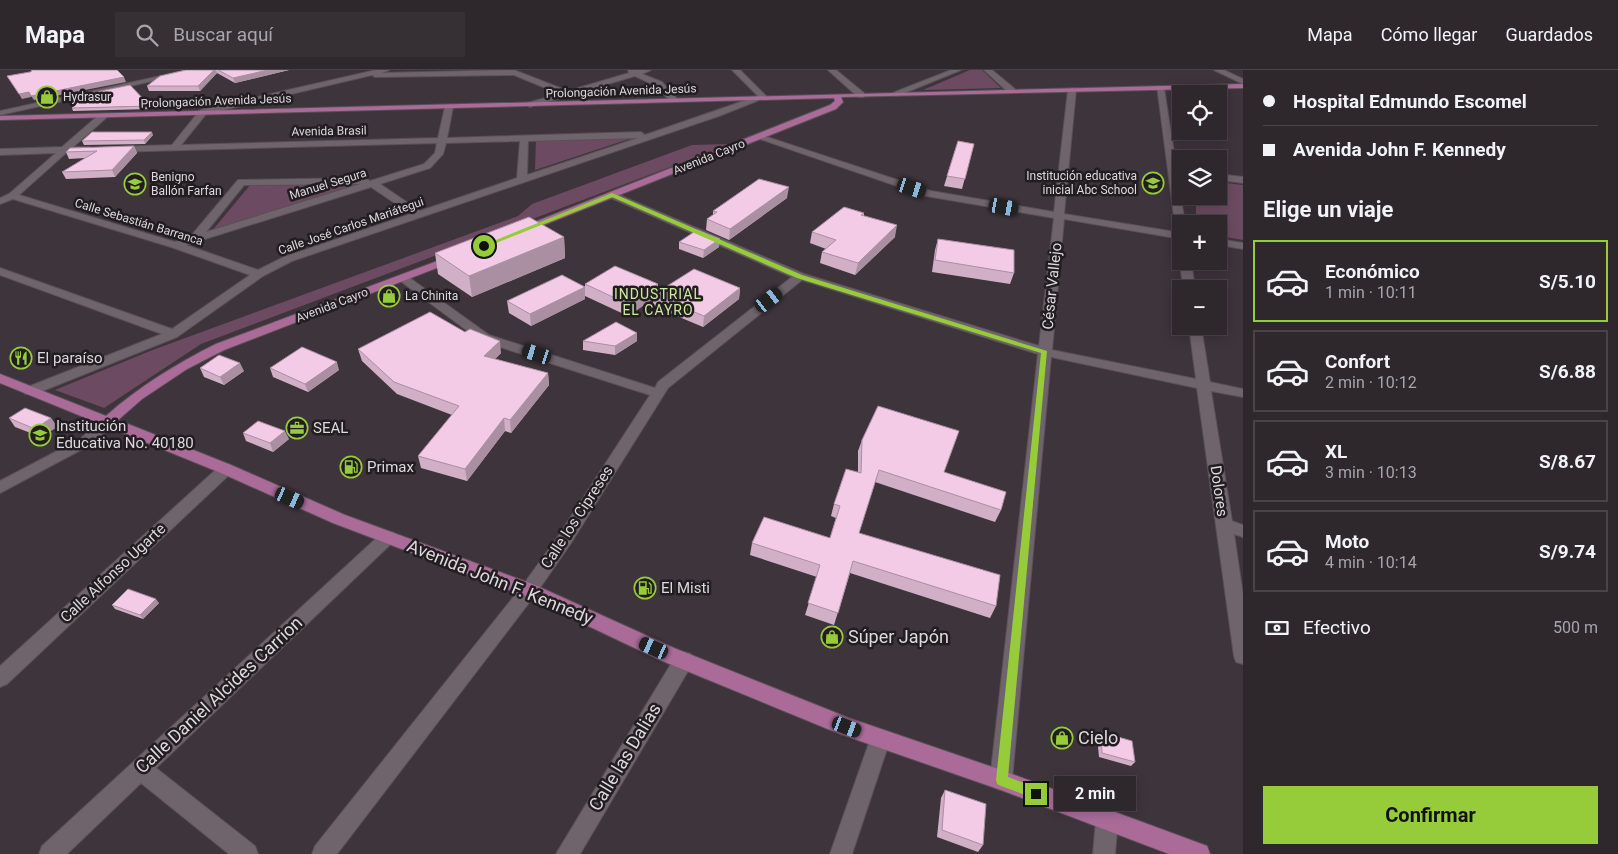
<!DOCTYPE html>
<html lang="es">
<head>
<meta charset="utf-8">
<style>
  body { margin:0; font-family:Roboto,sans-serif; background:#362f34; color:#f1f3f6; height:100vh; display:flex; flex-direction:column; font-size:19px; white-space:nowrap }
  * { box-sizing:border-box; margin:0 }
  p { font-size:16px; color:#a7a5a9 }
  .icon { flex:none; width:28px; height:28px; fill:none; stroke:currentColor; stroke-width:2; stroke-linecap:round; stroke-linejoin:round }
  .map { position:relative; flex:1; overflow:hidden }
  .side { display:flex; flex-direction:column; background:#2e272c; width:375px }
  .side>* { flex:none }
  .banner { display:grid; align-content:center; height:110px; padding:0 20px; background:#2e272c }
  .fabs { position:absolute; left:1172px; top:15px; display:grid; gap:10px }
  .fabs a { display:grid; place-items:center; width:55px; height:55px; border-radius:0px; background:#2e272c; box-shadow:0 2px 12px #0003,0 0 0 1px #494448; font-size:25px }
  .end { position:absolute; width:22px; height:22px; margin:-11px; border:6px solid #96cc39; background:#111; box-shadow:0 0 0 2px #111 }
  .from { border-radius:50% }
  .bubble { position:absolute; height:35px; border-radius:0px; background:#2e272c; box-shadow:0 2px 12px #0003,0 0 0 1px #494448; font-size:16px; font-weight:700; line-height:35px; text-align:center }
  .car { position:absolute; width:15px; height:30px; margin:-15px -8px; border-radius:6px; box-shadow:0 0 4px 1px #0007; background:linear-gradient(#222 24%,#8ab4d8 0 40%,#222 0 76%,#8ab4d8 0 86%,#222 0) }
  .banner b { display:flex; align-items:center; gap:18px; height:48px; font-size:19px }
  .banner b+b { border-top:1px solid #494448 }
  .banner i { width:12px; height:12px; background:#f1f3f6 }
  ul { padding:0; list-style:none }
  li { display:flex; align-items:center; gap:15px; height:82px; margin:0 10px 8px; padding:0 10px; border:2px solid #494448; border-radius:0px }
  li div { flex:1 }
  li b { display:block; font-size:19px }
  li em { font-style:normal; font-weight:700 }
  li.active { border-color:#96cc39 }
  li>.icon { width:45px; height:45px; stroke-width:1.5 }
  h2 { padding:0 20px; font-size:22px; line-height:60px }
  .pay { display:flex; align-items:center; gap:12px; height:55px; padding:0 20px; font-size:19px }
  .pay p { margin-inline-start:auto }
  .button { display:flex; gap:10px; margin-top:auto; padding:10px 20px }
  .button a { flex:1; height:58px; border-radius:0px; background:#96cc39; color:#111; font-size:20px; font-weight:700; line-height:58px; text-align:center }
  header { display:flex; align-items:center; gap:30px; box-sizing:border-box; height:70px; padding:0 25px; background:#2e272c; border-bottom:1px solid #494448 }
  header strong { font-size:24px }
  nav { display:flex; gap:28px; margin-inline-start:auto; font-size:18px }
  .search { width:350px; height:45px; background:#362f34; display:flex; align-items:center; gap:12px; box-sizing:border-box; padding:0 18px; border-radius:0px; color:#a7a5a9; font-size:19px }
  main { display:flex; flex:1; min-height:0 }
  .map>svg:first-child { display:block }
  .green { fill:#6c4b62 }
  .lines { fill:none; stroke-linecap:round; stroke-linejoin:round }
  .minor-casing { stroke:#595056; stroke-width:2 }
  .major-casing { stroke:#595056; stroke-width:2 }
  .minor { fill:#6f646b; fill-rule:evenodd }
  .major { fill:#aa6b99; fill-rule:evenodd }
  .wall { fill:#d1afc7 }
  .shaded-wall { fill:#aa8ea2 }
  .building { fill:#f3cbe7; stroke:#aa8ea2 }
  .route { fill:#96cc39 }
  .labels { text-anchor:middle; stroke-width:5; stroke-linejoin:round; paint-order:stroke }
  .far-street-label { font-size:12px; fill:#ded8dc; stroke:#221d20 }
  .far-poi-label { font-size:12px; fill:#ded8dc; stroke:#221d20; text-anchor:start }
  .far-neighbourhood-label { font-size:14px; letter-spacing:1px; fill:#caeaa2; stroke:#221d20 }
  .street-label { font-size:15px; fill:#ded8dc; stroke:#221d20 }
  .poi-label { font-size:15px; fill:#ded8dc; stroke:#221d20; text-anchor:start }
  .near-street-label { font-size:18px; fill:#ded8dc; stroke:#221d20 }
  .near-poi-label { font-size:18px; fill:#ded8dc; stroke:#221d20; text-anchor:start }
</style>
</head>
<body>
<header>
<strong>Mapa</strong>
<div class="search"><svg class="icon" aria-label="search" viewBox="0 0 24 24"><circle cx="10" cy="10" r="6"/><path d="M15 15l6 6"/></svg>Buscar aquí</div>
<nav><a>Mapa</a><a>Cómo llegar</a><a>Guardados</a></nav>
</header>
<main>
<div class="map">
<svg width="1243" height="784" viewBox="0 0 1243 784">
  <rect width="100%" height="100%" fill="#3e343b"/>
  <path class="green" d="M970,0h12l19,18 -78,2z
    M635,67l-100,33 1,-31z
    M731,74l-530,200 -97,64 -49,-18 95,-39 368,-135 14,-12 160,-59z
    M1219,112l24,3v55l-24,-4v-12h-23v-28h23z
    M363,113l-152,49 40,-48z"/>
  <g class="lines">
    <g class="minor-casing">
      <path id="minor" d="M188,0h14l-202,45v-4z
        M376,0h13l-7,3 132,-3 54,21 61,-18 -1,-3h23l-9,4 20,8 16,18 -7,2 -15,-16 -21,-10 -105,31 -4,-2 1,-2 33,-9 -46,-19 -139,2 -3,-2 -166,39 -25,31 257,-7 7,-31 4,-2 4,2 -6,31 194,-6 4,3 113,-39 -26,-26h8l27,27 -48,19 -427,145 -29,15 -86,61 -142,57h-10l-2,-3 2,-3 137,-54 -162,-59v-7l172,61 78,-54 -79,-28 -158,-48 -13,5v-6l9,-4 47,-41 -56,2v-6l62,-2 38,-33h6v4l-33,29h17v4l-23,1 -48,43 156,47 16,-6 47,-56 127,-2 5,3 54,-17 11,-11 2,-10 -322,9 -3,-1v-4l60,-2 28,-35zM638,68l-111,37 1,-34zM520,71l-3,37 -97,33 -40,-27 50,-16 13,-14 3,-11zM360,114l-154,48 38,-47zM371,117l40,27 -127,43 -26,13 -72,-25z
        M828,0h8l28,23v4h-6z
        M951,0h10l-64,26 -7,-2z
        M984,0h8l23,19v4h-6z
        M1214,0h10l19,9v5z
        M1157,16l7,2 21,136h-4v15l-117,-20 -12,131 144,29 -7,-53h12l9,56 33,7v8l-32,-6 21,130 11,4v12l-9,-3 9,61v69l-7,-2 -2,-6 -37,-268 -146,-31 -39,423 -3,7 -8,3 -8,-3 -3,-7 48,-426 -236,-74 -134,108 -97,155 -36,52 -198,259h-25l3,-8 208,-261 36,-50 91,-140 -169,-54 -82,-61 -2,-2 2,-2h8l82,59 166,53 3,-6 134,-105 -183,-80v-4l3,-1 192,82 235,72 15,-128 -128,-22 -172,-59 7,-2 170,56 123,21 14,-122 4,-2 4,2 -12,124 112,18z
        M1219,104l24,3v6l-24,-3z
        M1219,169l24,4v6l-24,-4z
        M1181,189v2h10l4,28h-12l-3,-28z
        M109,346l5,2 2,3 -2,3 -24,21 -90,48v-12l80,-42 24,-21z
        M226,394l5,1 3,4 -3,4 -224,211 -7,3v-21l221,-201z
        M388,461l6,2 2,4 -2,4 -238,227 99,78 3,8h-29l-88,-71 -74,71h-28l3,-8 340,-313z
        M684,582l7,2 2,6 -2,6 -111,188h-24l121,-200z
        M880,660l7,3 3,7 -38,114h-22l40,-114 3,-7z
        M1107,739l8,3 3,8 -3,34h-22l3,-34 3,-8z"/>
    </g>
    <g class="major-casing">
      <path id="major" d="M1243,14v4l-402,9 2,5 -7,7 -315,125 -4,-1 -1,-2 1,-2 313,-124 5,-4 -1,-3 -834,22v-4z
        M456,184l5,3 -1,2 -236,91 -37,19 -45,30 -24,21 113,45 114,50 190,70 139,63 175,70 152,52 198,73 8,3 3,8h-41l-168,-64 -161,-56 -180,-74 -137,-65 -190,-72 -112,-50 -221,-90v-9l106,42c34,-30 70,-52 110,-72z"/>
    </g>
    <use href="#minor" class="minor"/>
    <use href="#major" class="major"/>
  </g>
  <path class="wall" d="M186,0h103l-54,13 -18,-10 -17,18h-51l-2,-5z
    M150,36l1,3 -78,2 -1,-3z
    M153,65l-8,9 -61,1 -2,-4z
    M958,71l16,3 -12,45 -18,-3z
    M134,76l3,7 -22,24 -49,2 -4,-7 23,-14 -16,1 -3,-7z
    M787,128l-58,42 -23,-10 1,-11 6,-4v-4z
    M864,143v3l31,21 -40,38 -35,-12 2,-11 4,-3 -16,-6 2,-11z
    M564,167l1,21 -93,39 -34,-23 -3,-21z
    M938,169l76,34 -4,11 -78,-12 3,-22z
    M679,172l40,5 -16,11 -24,-9z
    M585,214l73,8 82,-4 -1,11 -36,28 -50,-21v-7l-25,17 -43,-20z
    M585,217v12l-54,27 -22,-13 -2,-12z
    M465,262l36,21 -6,6 53,14 1,12 -38,48 -6,-2 -38,50 -46,-13 -3,-12 34,-41 -55,-21 -35,-33 -4,-12z
    M583,271h54l-22,14 -32,-5z
    M200,298l44,3 -20,14 -20,-8z
    M270,298l69,2 -31,22 -35,-15z
    M9,348h42l6,9 -16,10 -26,-10z
    M243,363l46,6 -16,13 -27,-11z
    M862,370l82,32 57,38 -6,12 -120,-40 -16,51 137,73 -6,12 -140,-45 -16,52 -29,-10 12,-38 -67,-22 2,-12 78,-5 6,-20 -5,-2 3,-12 24,-32v-21z
    M159,533l-16,16 -28,-10 -3,-4z
    M1101,662l34,30 -4,4 -32,-9 -2,-20z
    M945,720l38,55 -5,7 -41,-15 4,-39z"/>
  <path class="shaded-wall" d="M214,0h2l1,3 -17,18 -2,-5z
    M268,0h21l-54,13 -2,-5z
    M124,7l2,5 -92,18 -3,-4z
    M29,22l2,5 -9,2 -3,-5z
    M152,62l1,3 -8,9 -1,-4z
    M134,76l3,7 -22,24 -3,-7z
    M789,117l-2,11 -58,42 1,-11z
    M897,155l-2,12 -40,38 3,-12z
    M564,167l1,21 -93,39 -3,-21z
    M720,169l-1,8 -16,11 1,-8z
    M658,214v12l-5,-1v4l-25,17v-12z
    M585,217v12l-54,27 -1,-12z
    M740,218l-1,11 -36,28 1,-11z
    M637,263v8l-22,14v-9z
    M500,271l1,12 -15,15 -2,-12z
    M337,292l2,8 -31,22 -3,-8z
    M240,293l4,8 -20,14 -4,-8z
    M548,303l1,12 -38,48 -1,-13z
    M51,348l6,9 -16,10 -6,-8z
    M504,348l1,13 -38,50 -2,-12z
    M285,361l4,8 -16,13 -3,-9z
    M156,529l3,4 -16,16 -3,-4z"/>
  <path class="building" d="M31,0h86l7,7 -93,19 -2,-4 -10,2 -12,-18 23,-4 2,-1z
    M186,0h28l-16,16h-51l13,-10z
    M218,0h50l-35,8z
    M130,15l20,21 -78,2 14,-14z
    M92,62h60l-8,8 -62,1z
    M958,71l16,3 -9,35 -18,-3z
    M134,76l-22,24 -50,2 35,-21 -31,1 4,-4z
    M759,109l30,8 -59,42 -23,-10 10,-7 -4,-1z
    M844,137l20,6 -3,2 36,10 -39,38 -36,-11 14,-12 -24,-8z
    M529,147l35,20 -95,39 -34,-23z
    M697,160l23,9 -16,11 -25,-8z
    M938,169l76,11v23l-79,-13z
    M615,196l43,18 -30,20 -43,-20z
    M694,199l46,19 -36,28 -51,-21z
    M562,205l23,12 -55,27 -23,-13z
    M430,242l35,20 5,-3 30,12 -16,15 64,17 -38,47 -6,-2 -39,51 -47,-13 41,-50 -65,-24 -36,-33z
    M616,252l21,11 -22,13 -32,-5z
    M302,277l35,15 -32,22 -35,-16z
    M219,285l21,8 -20,14 -20,-9z
    M878,336l81,25 -15,41 62,20 -5,18 -122,-40 -20,63 141,42 -4,31 -143,-45 -15,52 -30,-10 12,-38 -68,-22 12,-26 66,21 10,-32 -6,-2 12,-35 15,4 1,-33z
    M25,338l26,10 -16,11 -26,-11z
    M258,351l27,10 -15,12 -27,-10z
    M128,519l28,10 -16,16 -28,-10z
    M1101,662l31,9 3,21 -33,-9z
    M945,720l41,14 -3,41 -41,-15z"/>
  <path class="route" d="M612,123l190,82 245,76 -39,426 33,12 1,5 -1,4 -5,1 -35,-13 -4,-2 -1,-4 45,-427 -244,-75 -185,-81 -126,50 -5,-1z"/>
  <defs>
    <g id="shop-ring" transform="scale(1.125)"><circle r="9.5" fill="#221d20" stroke="#96cc39" stroke-width="1.5"/><path d="M-5-2.5h2.3a2.7 3.5 0 0 1 5.4 0H5L5.5 6h-11ZM-1.5-2.5h3a1.5 2.3 0 0 0-3 0Z" fill="#96cc39"/></g>
    <g id="school-ring" transform="scale(1.125)"><circle r="9.5" fill="#221d20" stroke="#96cc39" stroke-width="1.5"/><path d="M0-5L7-2L0 1L-7-2ZM-4 1L0 2.5L4 1V4Q0 6-4 4Z" fill="#96cc39"/></g>
    <g id="restaurant-ring" transform="scale(1.125)"><circle r="9.5" fill="#221d20" stroke="#96cc39" stroke-width="1.5"/><path d="M-5-6h1v4h1v-4h1v4h1v-4h1v5L-1.5 .5V6h-2V.5L-5-1ZM5-6V6H3V1.5H1.5Q1.5-4 5-6Z" fill="#96cc39"/></g>
    <g id="office-ring" transform="scale(1.125)"><circle r="9.5" fill="#221d20" stroke="#96cc39" stroke-width="1.5"/><path d="M-6-3h4V-5.5h4V-3h4V5H-6ZM-1-4.5V-3h2v-1.5ZM-6 0V1H6V0Z" fill="#96cc39"/></g>
    <g id="fuel-ring" transform="scale(1.125)"><circle r="9.5" fill="#221d20" stroke="#96cc39" stroke-width="1.5"/><path d="M-5.5-6h7V0h2V4h1.3V-2.5L3-4.5l.8-.8L6-3V5H2.5V1h-1V6h-7ZM-4.2-4.7v3.2H.2V-4.7Z" fill="#96cc39"/></g>
  </defs>
  <g fill-rule="evenodd">
    <use href="#shop-ring" x="47" y="27"/>
    <use href="#school-ring" x="1153" y="113"/>
    <use href="#school-ring" x="135" y="114"/>
    <use href="#shop-ring" x="389" y="226"/>
    <use href="#restaurant-ring" x="21" y="288"/>
    <use href="#office-ring" x="297" y="358"/>
    <use href="#school-ring" x="40" y="365"/>
    <use href="#fuel-ring" x="351" y="397"/>
    <use href="#fuel-ring" x="645" y="518"/>
    <use href="#shop-ring" x="832" y="567"/>
    <use href="#shop-ring" x="1062" y="668"/>
  </g>
  <g class="labels">
    <g class="far-street-label">
      <text transform="translate(621 21) rotate(-2)" y="4">Prolongación Avenida Jesús</text>
      <text transform="translate(216 31) rotate(-2)" y="4">Prolongación Avenida Jesús</text>
      <text transform="translate(329 61) rotate(-1)" y="4">Avenida Brasil</text>
      <text transform="translate(709 87) rotate(-22)" y="4">Avenida Cayro</text>
      <text transform="translate(328 114) rotate(-17)" y="4">Manuel Segura</text>
      <text transform="translate(139 152) rotate(17)" y="4">Calle Sebastián Barranca</text>
      <text transform="translate(351 156) rotate(-19)" y="4">Calle José Carlos Mariátegui</text>
      <text transform="translate(332 235) rotate(-21)" y="4">Avenida Cayro</text>
    </g>
    <g class="far-poi-label">
      <text x="63" y="31">Hydrasur</text>
      <text x="1137" y="110" text-anchor="end">Institución educativa<tspan x="1137" dy="14">inicial Abc School</tspan></text>
      <text x="151" y="111">Benigno<tspan x="151" dy="14">Ballón Farfan</tspan></text>
      <text x="405" y="230">La Chinita</text>
    </g>
    <g class="far-neighbourhood-label">
      <text x="658" y="229">INDUSTRIAL<tspan x="658" dy="16">EL CAYRO</tspan></text>
    </g>
    <g class="street-label">
      <text transform="translate(1052 216) rotate(-84)" y="5">César Vallejo</text>
      <text transform="translate(1219 421) rotate(82)" y="5">Dolores</text>
      <text transform="translate(577 447) rotate(-57)" y="5">Calle los Cipreses</text>
      <text transform="translate(113 503) rotate(-43)" y="5">Calle Alfonso Ugarte</text>
    </g>
    <g class="poi-label">
      <text x="37" y="293">El paraíso</text>
      <text x="56" y="361">Institución<tspan x="56" dy="17">Educativa No. 40180</tspan></text>
      <text x="313" y="363">SEAL</text>
      <text x="367" y="402">Primax</text>
      <text x="661" y="523">El Misti</text>
    </g>
    <g class="near-street-label">
      <text transform="translate(500 512) rotate(22)" y="6">Avenida John F. Kennedy</text>
      <text transform="translate(219 625) rotate(-43)" y="6">Calle Daniel Alcides Carrion</text>
      <text transform="translate(625 687) rotate(-59)" y="6">Calle las Dalias</text>
    </g>
    <g class="near-poi-label">
      <text x="848" y="573">Súper Japón</text>
      <text x="1078" y="674">Cielo</text>
    </g>
  </g>
</svg>
<div class="fabs">
<a><svg class="icon" aria-label="locate" viewBox="0 0 24 24"><circle cx="12" cy="12" r="6"/><path d="M12 2v4M12 18v4M2 12h4M18 12h4"/></svg></a>
<a><svg class="icon" aria-label="layers" viewBox="0 0 24 24"><path d="M12 4l9 5-9 5-9-5zM3 14l9 5 9-5"/></svg></a>
<a>+</a>
<a>−</a>
</div>
<i class="end from" style="left:484px;top:176px"></i>
<i class="end" style="left:1036px;top:724px"></i>
<div class="bubble" style="left:1054px;top:706px;width:82px">2 min</div>
<i class="car" style="left:912px;top:118px;rotate:108deg"></i>
<i class="car" style="left:1004px;top:137px;rotate:100deg"></i>
<i class="car" style="left:769px;top:230px;rotate:52deg"></i>
<i class="car" style="left:537px;top:284px;rotate:288deg"></i>
<i class="car" style="left:290px;top:428px;rotate:114deg"></i>
<i class="car" style="left:654px;top:578px;rotate:294deg"></i>
<i class="car" style="left:847px;top:657px;rotate:111deg"></i>
</div>
<section class="side">
<div class="banner">
<b><i class="from"></i>Hospital Edmundo Escomel</b>
<b><i></i>Avenida John F. Kennedy</b>
</div>
<h2>Elige un viaje</h2>
<ul>
<li class="active"><svg class="icon" aria-label="car" viewBox="0 0 24 24"><path d="M5 17H2v-5l4-1 3-4h7l3 4 3 1v5h-3M9 17h6M6 11h13"/><circle cx="7" cy="17" r="2"/><circle cx="17" cy="17" r="2"/></svg><div><b>Económico</b><p>1 min · 10:11</p></div><em>S/5.10</em></li>
<li><svg class="icon" aria-label="car" viewBox="0 0 24 24"><path d="M5 17H2v-5l4-1 3-4h7l3 4 3 1v5h-3M9 17h6M6 11h13"/><circle cx="7" cy="17" r="2"/><circle cx="17" cy="17" r="2"/></svg><div><b>Confort</b><p>2 min · 10:12</p></div><em>S/6.88</em></li>
<li><svg class="icon" aria-label="car" viewBox="0 0 24 24"><path d="M5 17H2v-5l4-1 3-4h7l3 4 3 1v5h-3M9 17h6M6 11h13"/><circle cx="7" cy="17" r="2"/><circle cx="17" cy="17" r="2"/></svg><div><b>XL</b><p>3 min · 10:13</p></div><em>S/8.67</em></li>
<li><svg class="icon" aria-label="car" viewBox="0 0 24 24"><path d="M5 17H2v-5l4-1 3-4h7l3 4 3 1v5h-3M9 17h6M6 11h13"/><circle cx="7" cy="17" r="2"/><circle cx="17" cy="17" r="2"/></svg><div><b>Moto</b><p>4 min · 10:14</p></div><em>S/9.74</em></li>
</ul>
<div class="pay"><svg class="icon" aria-label="cash" viewBox="0 0 24 24"><path d="M3 7h18v10H3z"/><circle cx="12" cy="12" r="2"/></svg>Efectivo<p>500 m</p></div>
<div class="button"><a>Confirmar</a></div>
</section>
</main>
</body>
</html>
